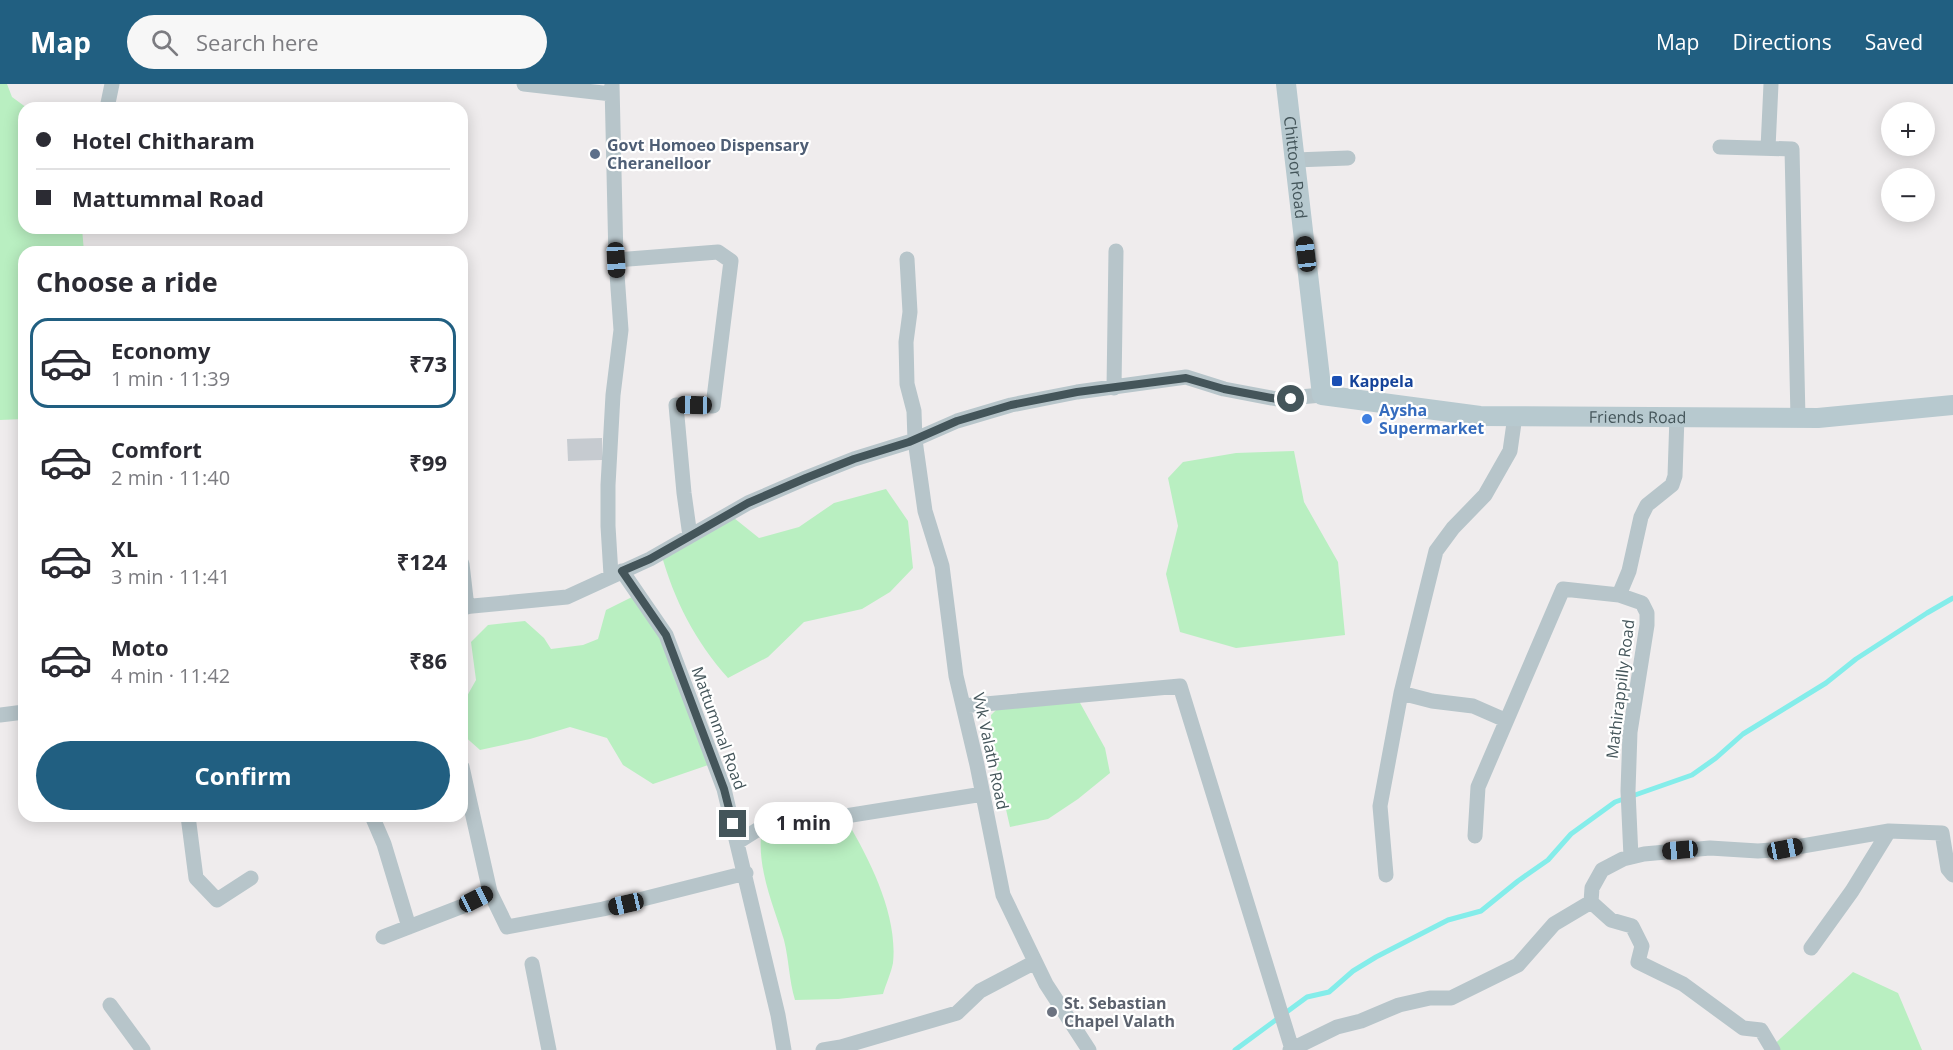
<!DOCTYPE html>
<html lang="en">
<head>
<meta charset="utf-8">
<style>
  body { margin:0; font-family:"Open Sans",sans-serif; background:#f7f7f7; color:#2b2b33; height:100vh; display:flex; flex-direction:column; font-size:22px; white-space:nowrap }
  * { box-sizing:border-box; margin:0 }
  p { font-size:20px; color:#7c7c81 }
  .icon { flex:none; width:33px; height:33px; fill:none; stroke:currentColor; stroke-width:2; stroke-linecap:round; stroke-linejoin:round }
  .map { position:relative; flex:1; overflow:hidden }
  .panel { position:absolute; left:18px; top:162px; width:450px; height:576px; display:flex; flex-direction:column; background:#fff; border-radius:18px; box-shadow:0 3px 15px #0003 }
  .panel>* { flex:none }
  .guide { position:absolute; left:18px; top:18px; width:450px; height:132px; border-radius:18px; box-shadow:0 3px 15px #0003; display:grid; align-content:center; height:132px; padding:0 18px; background:#fff }
  .tools { position:absolute; left:1881px; top:18px; display:grid; gap:12px }
  .tools a { display:grid; place-items:center; width:54px; height:54px; border-radius:50%; background:#fff; box-shadow:0 3px 15px #0003; font-size:30px }
  .end { position:absolute; width:27px; height:27px; margin:-14px; border:8px solid #44555a; background:#fff; box-shadow:0 0 0 3px #fff }
  .from { border-radius:50% }
  .bubble { position:absolute; height:42px; border-radius:21px; background:#fff; box-shadow:0 3px 15px #0003; font-size:20px; font-weight:700; line-height:42px; text-align:center }
  .car { position:absolute; width:18px; height:36px; margin:-18px -9px; border-radius:8px; box-shadow:0 0 4px 2px #0007; background:linear-gradient(#222 24%,#8ab4d8 0 40%,#222 0 76%,#8ab4d8 0 86%,#222 0) }
  .guide b { display:flex; align-items:center; gap:21px; height:57px; font-size:22px }
  .guide b+b { border-top:2px solid #e1e1e2 }
  .guide i { width:15px; height:15px; background:#2b2b33 }
  ul { padding:0; list-style:none }
  li { display:flex; align-items:center; gap:18px; height:90px; margin:0 12px 9px; padding:0 6px; border:3px solid transparent; border-radius:18px }
  li div { flex:1 }
  li b { display:block; font-size:22px }
  li em { font-style:normal; font-weight:700 }
  li.selected { border-color:#215f81 }
  li>.icon { width:54px; height:54px; stroke-width:1.5 }
  h2 { padding:0 18px; font-size:27px; line-height:72px }
  .action { display:flex; gap:12px; margin-top:auto; padding:12px 18px }
  .action a { flex:1; height:69px; border-radius:36px; background:#215f81; color:#fff; font-size:24px; font-weight:700; line-height:69px; text-align:center }
  header { display:flex; align-items:center; gap:36px; box-sizing:border-box; height:84px; padding:0 30px; background:#215f81; color:#fff }
  header strong { font-size:28px }
  nav { display:flex; gap:33px; margin-inline-start:auto; font-size:21px }
  .search { width:420px; height:54px; background:#f7f7f7; display:flex; align-items:center; gap:15px; box-sizing:border-box; padding:0 21px; border-radius:33px; color:#7c7c81; font-size:22px }
  .map>svg:first-child { display:block }
  .green { fill:#b9efc1 }
  .lines { fill:none; stroke-linecap:round; stroke-linejoin:round }
  .stream { stroke:#84edea; stroke-width:5 }
  .building { fill:#c6cbd0 }
  .street { stroke:#b7c5ca; stroke-width:15 }
  .secondary { stroke:#b7c9cf; stroke-width:20 }
  .route { stroke:#44555a; stroke-width:8 }
  .service-dot { fill:#5c6f8a; stroke:#fff; stroke-width:2 }
  .transit-dot { fill:#1a4fb4; stroke:#fff; stroke-width:2 }
  .shop-dot { fill:#3f7fe0; stroke:#fff; stroke-width:2 }
  .worship-dot { fill:#6b7280; stroke:#fff; stroke-width:2 }
  .labels { text-anchor:middle; stroke-width:4.5; stroke-linejoin:round; paint-order:stroke }
  .service-label { font-size:16px; font-weight:bold; fill:#4e5e75; stroke:#fff; text-anchor:start }
  .street-label { font-size:16px; fill:#44555a; stroke:#fff }
  .transit-label { font-size:16px; font-weight:bold; fill:#164399; stroke:#fff; text-anchor:start }
  .shop-label { font-size:16px; font-weight:bold; fill:#366cbe; stroke:#fff; text-anchor:start }
  .worship-label { font-size:16px; font-weight:bold; fill:#5b616d; stroke:#fff; text-anchor:start }
</style>
</head>
<body>
<header>
<strong>Map</strong>
<div class="search"><svg class="icon" aria-label="search" viewBox="0 0 24 24"><circle cx="10" cy="10" r="6"/><path d="M15 15l6 6"/></svg>Search here</div>
<nav><a>Map</a><a>Directions</a><a>Saved</a></nav>
</header>
<div class="map">
<svg width="1953" height="966" viewBox="0 0 1953 966">
  <rect width="100%" height="100%" fill="#efeced"/>
  <path class="green" d="M0,0h7l5,13 15,11h-3v120h58l2,24h-60v167l-24,1z
    M1294,367l10,51 34,60 7,73 -109,13 -56,-16 -14,-58 12,-48 -10,-48 15,-16 53,-9z
    M886,405l22,32 5,47 -23,24 -28,17 -58,13 -36,35 -40,21c-33,-37 -54,-78 -67,-125l68,-39 30,24 40,-11 35,-24z
    M638,510l15,24 61,145 -61,21 -30,-19 -16,-27 -37,-11 -40,12 -50,11 -18,-16v-29l14,-25 -5,-38 17,-17 37,-4 19,17 7,11 32,-4 15,-6 8,-29z
    M1079,617l26,47 5,25 -32,26 -30,20 -38,8 -18,-79 -1,-33 12,-12z
    M829,734l19,5c23,39 50,93 45,140 -2,10 -7,21 -10,31l-45,5 -43,1c-6,-20 -6,-40 -11,-60 -10,-33 -26,-69 -23,-104l25,-7 16,4z
    M1853,888l45,21 24,57h-154z"/>
  <g class="lines">
    <path class="stream" d="M1235,966l72,-53 22,-5 24,-21 23,-14 72,-37 33,-9 37,-30 30,-21 23,-26 44,-32 77,-27 24,-17 27,-24 83,-51 30,-24 71,-46 26,-15"/>
  </g>
  <path class="building" d="M602,354v22l-34,1 -1,-22z"/>
  <g class="lines">
    <path class="street" d="M524,0l88,10
      M107,24l5,-24
      M1720,63l72,2 6,269
      M1768,64l3,-64
      M1295,76l53,-2
      M907,175l3,53 -4,30 1,42 7,27 1,29 10,71 17,55 14,110 21,89 26,130 43,89 43,66
      M616,176l102,-8 13,9 -18,145 -37,-1 8,88 6,43
      M1114,304l2,-137
      M462,480l5,43
      M622,487l44,64 58,154 54,226 6,35
      M611,491l-3,-49v-41l5,-90 8,-65 -5,-70 -4,-176
      M462,523l105,-10 83,-38 98,-56 58,-25 48,-19 55,-17 48,-21 54,-16 66,-13 109,-15 38,12 53,10 45,-4
      M1401,609l35,-142 17,-23 32,-33 25,-44 5,-35
      M963,622l217,-20 112,363
      M0,631l24,-3
      M462,683l28,125 17,35 96,-18 143,-36
      M188,732l8,62 21,22 34,-22
      M372,732l12,28 25,83
      M1475,752l3,-49 85,-198 56,6
      M738,758l19,-12h13l34,-11 29,-1 150,-24
      M1631,773l-3,-66 2,-59 17,-107v-12l-5,-10 -23,-8 10,-24 12,-54 6,-12 25,-20 3,-9 2,-60
      M1386,791l-6,-69 21,-113 31,8 41,5 32,14
      M383,853l80,-31 27,-14
      M1811,864l41,-57 37,-60
      M532,880l17,86
      M110,921l33,45
      M823,966l18,-3 116,-34 23,-22 55,-29
      M1290,966l47,-23 24,-6 38,-16 31,-7h21l67,-33 36,-41 37,-22
      M1773,966l-12,-20 -18,-2 -60,-44 -45,-22 4,-16 -10,-20 -21,-6 -20,-18 1,-14 10,-18 21,-11 21,-5 66,-6 48,3 27,-2 104,-18 53,2 6,36 5,6"/>
    <path class="secondary" id="s1" d="M1286,0l36,311 158,21 338,2 135,-13"/>
  </g>
  <g class="lines">
    <path class="route" d="M733,740l-9,-35 -58,-154 -44,-64 28,-12 98,-56 58,-25 48,-19 55,-17 48,-21 54,-16 66,-13 109,-14 38,11 53,10h14"/>
  </g>
  <circle class="service-dot" cx="595" cy="70" r="6"/>
  <rect class="transit-dot" x="1331" y="291" width="12" height="12" rx="3"/>
  <circle class="shop-dot" cx="1367" cy="335" r="6"/>
  <circle class="worship-dot" cx="1052" cy="928" r="6"/>
  <g class="labels">
    <g class="service-label">
      <text x="607" y="67">Govt Homoeo Dispensary<tspan x="607" dy="18">Cheranelloor</tspan></text>
    </g>
    <g class="street-label">
      <text dy="6" stroke="none"><textPath href="#s1" startOffset="84">Chittoor Road</textPath></text>
      <text dy="6" stroke="none"><textPath href="#s1" startOffset="630">Friends Road</textPath></text>
      <text transform="translate(1620 605) rotate(-83)" y="6">Mathirappilly Road</text>
      <text transform="translate(719 644) rotate(70)" y="6">Mattummal Road</text>
      <text transform="translate(991 667) rotate(78)" y="6">Vvk Valath Road</text>
    </g>
    <g class="transit-label">
      <text x="1349" y="303">Kappela</text>
    </g>
    <g class="shop-label">
      <text x="1379" y="332">Aysha<tspan x="1379" dy="18">Supermarket</tspan></text>
    </g>
    <g class="worship-label">
      <text x="1064" y="925">St. Sebastian<tspan x="1064" dy="18">Chapel Valath</tspan></text>
    </g>
  </g>
</svg>
<div class="tools">
<a>+</a>
<a>−</a>
</div>
<i class="end from" style="left:1291px;top:315px"></i>
<i class="end" style="left:733px;top:740px"></i>
<div class="bubble" style="left:754px;top:718px;width:99px">1 min</div>
<i class="car" style="left:1306px;top:170px;rotate:353deg"></i>
<i class="car" style="left:616px;top:176px;rotate:177deg"></i>
<i class="car" style="left:694px;top:321px;rotate:271deg"></i>
<i class="car" style="left:1785px;top:765px;rotate:79deg"></i>
<i class="car" style="left:1680px;top:766px;rotate:265deg"></i>
<i class="car" style="left:476px;top:815px;rotate:63deg"></i>
<i class="car" style="left:626px;top:820px;rotate:257deg"></i>
<div class="guide">
<b><i class="from"></i>Hotel Chitharam</b>
<b><i></i>Mattummal Road</b>
</div>
<section class="panel">
<h2>Choose a ride</h2>
<ul>
<li class="selected"><svg class="icon" aria-label="car" viewBox="0 0 24 24"><path d="M5 17H2v-5l4-1 3-4h7l3 4 3 1v5h-3M9 17h6M6 11h13"/><circle cx="7" cy="17" r="2"/><circle cx="17" cy="17" r="2"/></svg><div><b>Economy</b><p>1 min · 11:39</p></div><em>₹73</em></li>
<li><svg class="icon" aria-label="car" viewBox="0 0 24 24"><path d="M5 17H2v-5l4-1 3-4h7l3 4 3 1v5h-3M9 17h6M6 11h13"/><circle cx="7" cy="17" r="2"/><circle cx="17" cy="17" r="2"/></svg><div><b>Comfort</b><p>2 min · 11:40</p></div><em>₹99</em></li>
<li><svg class="icon" aria-label="car" viewBox="0 0 24 24"><path d="M5 17H2v-5l4-1 3-4h7l3 4 3 1v5h-3M9 17h6M6 11h13"/><circle cx="7" cy="17" r="2"/><circle cx="17" cy="17" r="2"/></svg><div><b>XL</b><p>3 min · 11:41</p></div><em>₹124</em></li>
<li><svg class="icon" aria-label="car" viewBox="0 0 24 24"><path d="M5 17H2v-5l4-1 3-4h7l3 4 3 1v5h-3M9 17h6M6 11h13"/><circle cx="7" cy="17" r="2"/><circle cx="17" cy="17" r="2"/></svg><div><b>Moto</b><p>4 min · 11:42</p></div><em>₹86</em></li>
</ul>
<div class="action"><a>Confirm</a></div>
</section>
</div>
</body>
</html>
